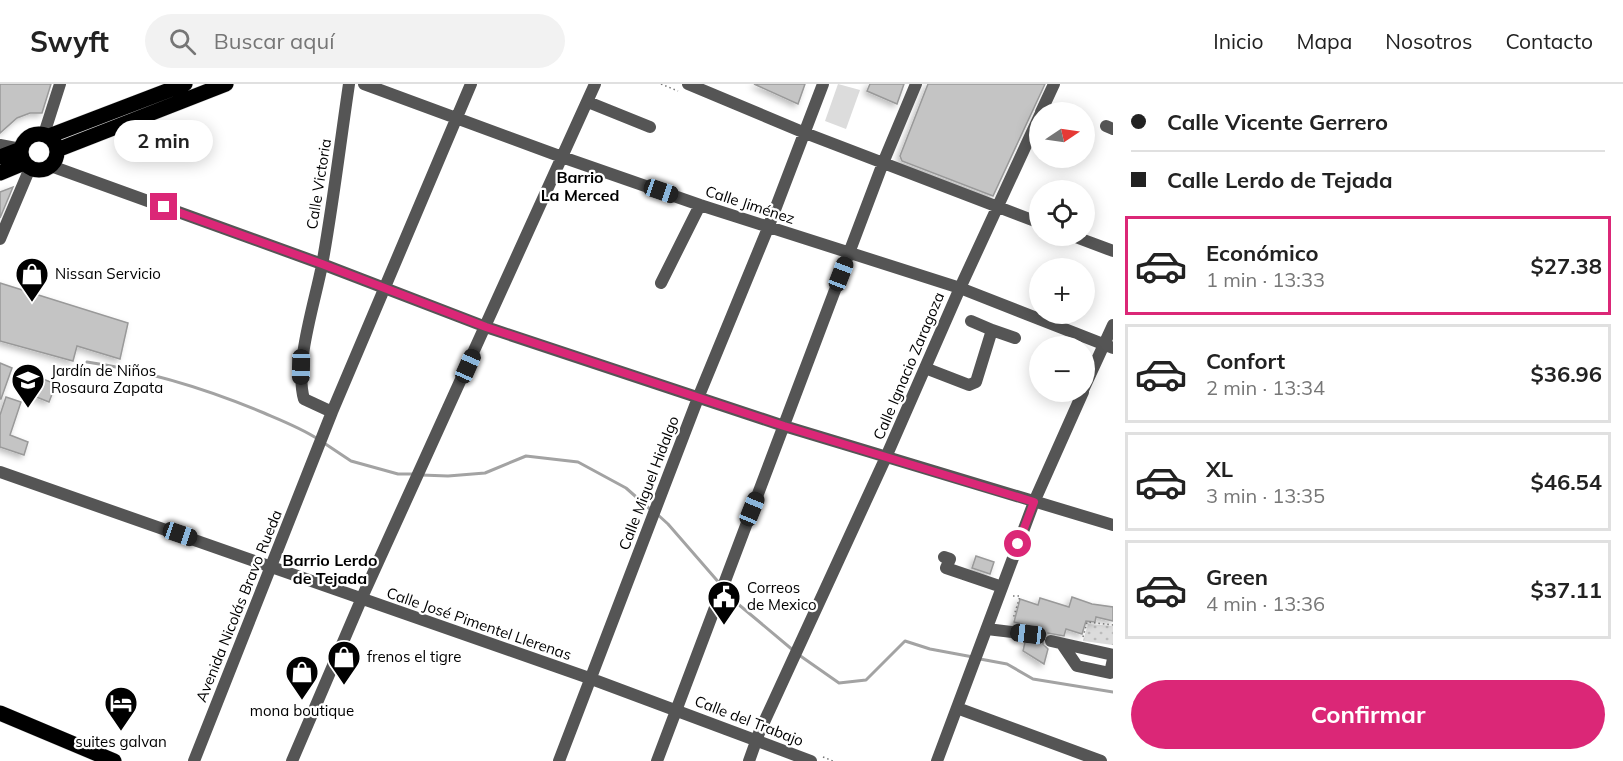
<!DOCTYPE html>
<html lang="es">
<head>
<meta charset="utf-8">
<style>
  body { margin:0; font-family:Mulish,sans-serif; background:#f2f2f2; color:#222; height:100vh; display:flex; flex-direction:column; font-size:22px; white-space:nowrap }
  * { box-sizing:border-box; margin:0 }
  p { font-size:20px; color:#767676 }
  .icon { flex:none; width:33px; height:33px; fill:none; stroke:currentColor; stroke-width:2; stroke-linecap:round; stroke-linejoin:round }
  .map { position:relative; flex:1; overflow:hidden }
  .side { display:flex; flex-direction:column; background:#fff; width:510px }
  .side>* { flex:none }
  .banner { display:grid; align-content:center; height:132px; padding:0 18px; background:#fff }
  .needle { width:39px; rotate:77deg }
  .controls { position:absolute; left:1029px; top:18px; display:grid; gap:12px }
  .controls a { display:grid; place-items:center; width:66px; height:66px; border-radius:50%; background:#fff; box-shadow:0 3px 15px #0003; font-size:30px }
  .end { position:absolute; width:27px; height:27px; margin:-14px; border:8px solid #db2777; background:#fff; box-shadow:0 0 0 3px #fff }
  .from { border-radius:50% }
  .bubble { position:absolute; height:42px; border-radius:21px; background:#fff; box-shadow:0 3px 15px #0003; font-size:20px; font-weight:700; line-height:42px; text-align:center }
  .car { position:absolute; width:18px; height:36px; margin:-18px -9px; border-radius:8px; box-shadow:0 0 4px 2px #0007; background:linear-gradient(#222 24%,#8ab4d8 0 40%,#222 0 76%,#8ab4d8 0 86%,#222 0) }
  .banner b { display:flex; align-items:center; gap:21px; height:57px; font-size:22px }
  .banner b+b { border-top:2px solid #e0e0e0 }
  .banner i { width:15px; height:15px; background:#222 }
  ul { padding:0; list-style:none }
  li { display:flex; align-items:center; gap:18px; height:99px; margin:0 12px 9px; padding:0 6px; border:3px solid #e0e0e0; border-radius:0px }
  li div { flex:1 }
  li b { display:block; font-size:22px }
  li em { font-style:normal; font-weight:700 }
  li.active { border-color:#db2777 }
  li>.icon { width:54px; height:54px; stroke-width:1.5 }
  .primary-button { display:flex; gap:12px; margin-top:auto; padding:12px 18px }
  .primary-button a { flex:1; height:69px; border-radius:36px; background:#db2777; color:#fff; font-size:24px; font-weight:700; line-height:69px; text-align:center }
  header { display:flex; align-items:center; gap:36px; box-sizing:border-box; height:84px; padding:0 30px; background:#fff; border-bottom:2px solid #e0e0e0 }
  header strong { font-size:28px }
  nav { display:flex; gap:33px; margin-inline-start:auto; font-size:21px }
  .search { width:420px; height:54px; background:#f2f2f2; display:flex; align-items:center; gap:15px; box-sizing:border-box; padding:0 21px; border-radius:33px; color:#767676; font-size:22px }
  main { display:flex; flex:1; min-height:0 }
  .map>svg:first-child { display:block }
  .park { fill:url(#park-dots) }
  .pitch { fill:#dcdcdc }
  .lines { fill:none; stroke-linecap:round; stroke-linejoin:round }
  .stream { stroke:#a3a3a3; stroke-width:3 }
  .building { fill:#c4c4c4; stroke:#999; stroke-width:1.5; filter:url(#shadow) }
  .minor-tunnel { stroke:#d9d9d9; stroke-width:12; stroke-dasharray:12 6; stroke-linecap:butt }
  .major-casing { stroke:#dbdbdb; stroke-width:16 }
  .path { stroke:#777; stroke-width:1.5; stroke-dasharray:1.5 3; stroke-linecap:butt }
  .minor { stroke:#555; stroke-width:12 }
  .major { stroke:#000; stroke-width:15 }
  .route { stroke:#db2777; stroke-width:8 }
  .labels { text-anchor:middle; stroke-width:4.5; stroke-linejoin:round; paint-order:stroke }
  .street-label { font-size:15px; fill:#000; stroke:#fff }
  .poi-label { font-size:15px; fill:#000; stroke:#fff; text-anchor:start }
  .neighbourhood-label { font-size:16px; font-weight:bold; fill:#000; stroke:#fff }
</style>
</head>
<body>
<header>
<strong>Swyft</strong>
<div class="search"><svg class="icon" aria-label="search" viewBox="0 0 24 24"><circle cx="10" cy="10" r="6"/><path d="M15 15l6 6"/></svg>Buscar aquí</div>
<nav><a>Inicio</a><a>Mapa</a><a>Nosotros</a><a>Contacto</a></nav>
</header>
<main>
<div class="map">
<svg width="1113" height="677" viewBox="0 0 1113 677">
  <defs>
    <pattern id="park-dots" width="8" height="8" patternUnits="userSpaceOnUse" patternTransform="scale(1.5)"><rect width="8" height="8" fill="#dcdcdc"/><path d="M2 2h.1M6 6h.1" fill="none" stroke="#bbb" stroke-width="1.8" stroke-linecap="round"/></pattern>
    <filter id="shadow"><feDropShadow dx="-3" dy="3" stdDeviation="3" flood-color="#0004"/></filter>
  </defs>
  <rect width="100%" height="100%" fill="#fff"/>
  <path class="park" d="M1088,540l25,2v19l-30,-4z"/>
  <path class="pitch" d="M838,0l22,6 -14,39 -21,-8z"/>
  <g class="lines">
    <path class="stream" d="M87,278c61,9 120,27 177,51 19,8 37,15 54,26
      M324,359l27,18 47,13h17
      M421,391l27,1 37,-3 41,-17 52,6 48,26 25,22
      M657,430l11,10 53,61
      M725,505l13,15 56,47
      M799,571l40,28 27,-3 39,-39 25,8 43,8
      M980,575l27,5 26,15 80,13"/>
  </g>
  <path class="building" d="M0,0h51l-9,29h-12l-13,5 -17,15z
    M754,0h51l-7,20z
    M870,0h34l-7,20 -30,-13z
    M928,0h117l-52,112 -91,-35 -2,-5z
    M13,103l-13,31v-26z
    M0,199l128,40 -8,36 -43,-13 -4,15 -73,-20z
    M0,279l12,5 -11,31h-1z
    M40,294l16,6 -7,18 -15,-6z
    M6,313l15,5 -11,33 18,7 -4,13 -24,-8v-32z
    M976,472l18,6 -4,12 -18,-6z
    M1072,513l20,7 21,3v14l-17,-4 -1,5 -9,-1 -4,13 -16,-5 -2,7 -16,-3 -5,7v4l5,5 -4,15 -21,-13 2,-9 7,-1 4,-7 -4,-7 -18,-5 6,-23 18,6 2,-7 29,9z"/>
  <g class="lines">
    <path class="minor-tunnel" d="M1028,550l23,7"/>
    <g class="major-casing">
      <path id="major" d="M21 68a18 18 0 1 1 36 0a18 18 0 1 1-36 0Z
        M49,52l136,-52
        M57,66l169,-66
        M0,73l21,-8
        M0,89l24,-10
        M0,629l114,48"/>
    </g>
    <path class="path" d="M661,0l17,7
      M1050,152l11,3
      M1013,512h7l-7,23
      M1083,553l4,-15 26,3
      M823,673l10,4"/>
    <path class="minor" d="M364,0l198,73 138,48 260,83 153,60
      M688,0l117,49 235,90
      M588,18l62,25
      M1041,28l13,-28
      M1106,42l7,3
      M44,50l16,-50
      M0,61l21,4
      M51,82l271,98 164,63 298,99 329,99
      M1073,152l40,15
      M0,155l30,-71
      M661,199l39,-78
      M992,246l23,8
      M925,284l44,17 7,-3 16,-52 -21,-9
      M1084,304l29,-63
      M332,328l-28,-13c-10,-34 11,-97 18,-134 11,-60 18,-121 27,-181
      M0,388l589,206 222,83
      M944,473l6,2 -4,9 56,19
      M987,545l41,5
      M1051,557l62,14
      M1062,560l15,22 33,7 3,-14
      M957,624l144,53
      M194,677l138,-349 139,-328
      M292,677l72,-168 231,-509
      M559,677l139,-363 70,-170 55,-144
      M657,677l226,-598 33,-79
      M749,677l10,-28 127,-276 74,-169 80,-173
      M937,677l97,-259 49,-110"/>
    <use href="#major" class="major"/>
  </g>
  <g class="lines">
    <path class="route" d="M164,123l158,57 164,63 298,99 250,76 -16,42"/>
  </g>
  <defs>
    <g id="shop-pin" transform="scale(1.725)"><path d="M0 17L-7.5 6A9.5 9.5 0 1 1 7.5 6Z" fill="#000" stroke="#fff"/><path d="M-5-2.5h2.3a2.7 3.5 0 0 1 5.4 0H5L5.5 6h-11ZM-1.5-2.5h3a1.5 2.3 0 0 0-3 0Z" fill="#fff"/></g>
    <g id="school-pin" transform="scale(1.725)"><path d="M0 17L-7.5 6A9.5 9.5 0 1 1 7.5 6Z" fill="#000" stroke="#fff"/><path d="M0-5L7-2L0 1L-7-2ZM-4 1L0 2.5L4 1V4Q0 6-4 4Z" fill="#fff"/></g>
    <g id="civic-pin" transform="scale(1.725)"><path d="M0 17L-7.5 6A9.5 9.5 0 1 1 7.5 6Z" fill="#000" stroke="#fff"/><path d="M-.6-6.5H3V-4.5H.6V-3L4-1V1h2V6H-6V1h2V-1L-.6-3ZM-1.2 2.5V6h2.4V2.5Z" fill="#fff"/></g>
    <g id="hotel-pin" transform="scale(1.725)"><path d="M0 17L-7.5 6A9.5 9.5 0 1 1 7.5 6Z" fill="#000" stroke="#fff"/><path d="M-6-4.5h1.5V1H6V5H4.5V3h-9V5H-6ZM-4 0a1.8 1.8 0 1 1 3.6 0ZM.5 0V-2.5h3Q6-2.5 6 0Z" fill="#fff"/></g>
  </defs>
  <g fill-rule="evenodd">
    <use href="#shop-pin" x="32" y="190"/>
    <use href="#school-pin" x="28" y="296"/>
    <use href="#civic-pin" x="724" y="513"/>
    <use href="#shop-pin" x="344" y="573"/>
    <use href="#shop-pin" x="302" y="588"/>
    <use href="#hotel-pin" x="121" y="619"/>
  </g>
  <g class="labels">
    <g class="street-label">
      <text transform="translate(319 100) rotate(-81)" y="5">Calle Victoria</text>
      <text transform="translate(750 121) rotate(18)" y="5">Calle Jiménez</text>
      <text transform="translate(909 282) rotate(-67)" y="5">Calle Ignacio Zaragoza</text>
      <text transform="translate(649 399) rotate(-69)" y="5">Calle Miguel Hidalgo</text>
      <text transform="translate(239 522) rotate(-68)" y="5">Avenida Nicolás Bravo Rueda</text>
      <text transform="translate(479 540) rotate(19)" y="5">Calle José Pimentel Llerenas</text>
      <text transform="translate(749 637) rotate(21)" y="5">Calle del Trabajo</text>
    </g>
    <g class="poi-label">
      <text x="55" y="195">Nissan Servicio</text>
      <text x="51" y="292">Jardín de Niños<tspan x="51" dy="17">Rosaura Zapata</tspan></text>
      <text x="747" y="509">Correos<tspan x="747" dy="17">de Mexico</tspan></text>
      <text x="367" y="578">frenos el tigre</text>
      <text x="302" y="632" text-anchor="middle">mona boutique</text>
      <text x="121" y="663" text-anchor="middle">suites galvan</text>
    </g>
    <g class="neighbourhood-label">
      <text x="580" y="99">Barrio<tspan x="580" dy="18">La Merced</tspan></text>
      <text x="330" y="482">Barrio Lerdo<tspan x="330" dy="18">de Tejada</tspan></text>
    </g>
  </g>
</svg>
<div class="controls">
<a><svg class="needle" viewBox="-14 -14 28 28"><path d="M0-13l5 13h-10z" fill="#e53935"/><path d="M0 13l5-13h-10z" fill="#767676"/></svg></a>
<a><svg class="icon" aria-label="locate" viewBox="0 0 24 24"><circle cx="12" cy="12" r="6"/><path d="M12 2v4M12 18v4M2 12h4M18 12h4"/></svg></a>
<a>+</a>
<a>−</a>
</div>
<i class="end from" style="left:1018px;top:460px"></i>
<i class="end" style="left:164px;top:123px"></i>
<div class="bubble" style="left:114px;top:36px;width:99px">2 min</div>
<i class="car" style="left:661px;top:107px;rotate:109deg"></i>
<i class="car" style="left:841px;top:190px;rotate:21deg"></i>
<i class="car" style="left:468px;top:282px;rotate:24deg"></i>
<i class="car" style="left:301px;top:283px;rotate:181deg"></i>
<i class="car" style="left:752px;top:425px;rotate:22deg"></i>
<i class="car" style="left:180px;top:450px;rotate:109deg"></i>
<i class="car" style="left:1028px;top:550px;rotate:277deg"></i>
</div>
<section class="side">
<div class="banner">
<b><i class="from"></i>Calle Vicente Gerrero</b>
<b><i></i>Calle Lerdo de Tejada</b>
</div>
<ul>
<li class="active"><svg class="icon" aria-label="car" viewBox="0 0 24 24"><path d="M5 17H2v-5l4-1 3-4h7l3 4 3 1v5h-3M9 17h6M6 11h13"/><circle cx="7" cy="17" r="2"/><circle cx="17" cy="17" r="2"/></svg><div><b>Económico</b><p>1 min · 13:33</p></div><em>$27.38</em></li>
<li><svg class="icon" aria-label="car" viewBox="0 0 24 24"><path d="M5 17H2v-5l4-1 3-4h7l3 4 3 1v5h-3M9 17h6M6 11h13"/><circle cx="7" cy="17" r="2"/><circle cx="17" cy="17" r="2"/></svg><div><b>Confort</b><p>2 min · 13:34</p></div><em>$36.96</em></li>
<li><svg class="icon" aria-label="car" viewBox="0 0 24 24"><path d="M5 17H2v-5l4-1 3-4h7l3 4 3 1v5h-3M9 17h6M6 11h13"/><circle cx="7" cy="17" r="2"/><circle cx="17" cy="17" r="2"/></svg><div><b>XL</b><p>3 min · 13:35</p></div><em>$46.54</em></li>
<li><svg class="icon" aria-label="car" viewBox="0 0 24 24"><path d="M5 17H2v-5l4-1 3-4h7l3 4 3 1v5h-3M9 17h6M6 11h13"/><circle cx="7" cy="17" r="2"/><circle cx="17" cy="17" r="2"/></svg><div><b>Green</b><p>4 min · 13:36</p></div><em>$37.11</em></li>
</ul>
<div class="primary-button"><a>Confirmar</a></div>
</section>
</main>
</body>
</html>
